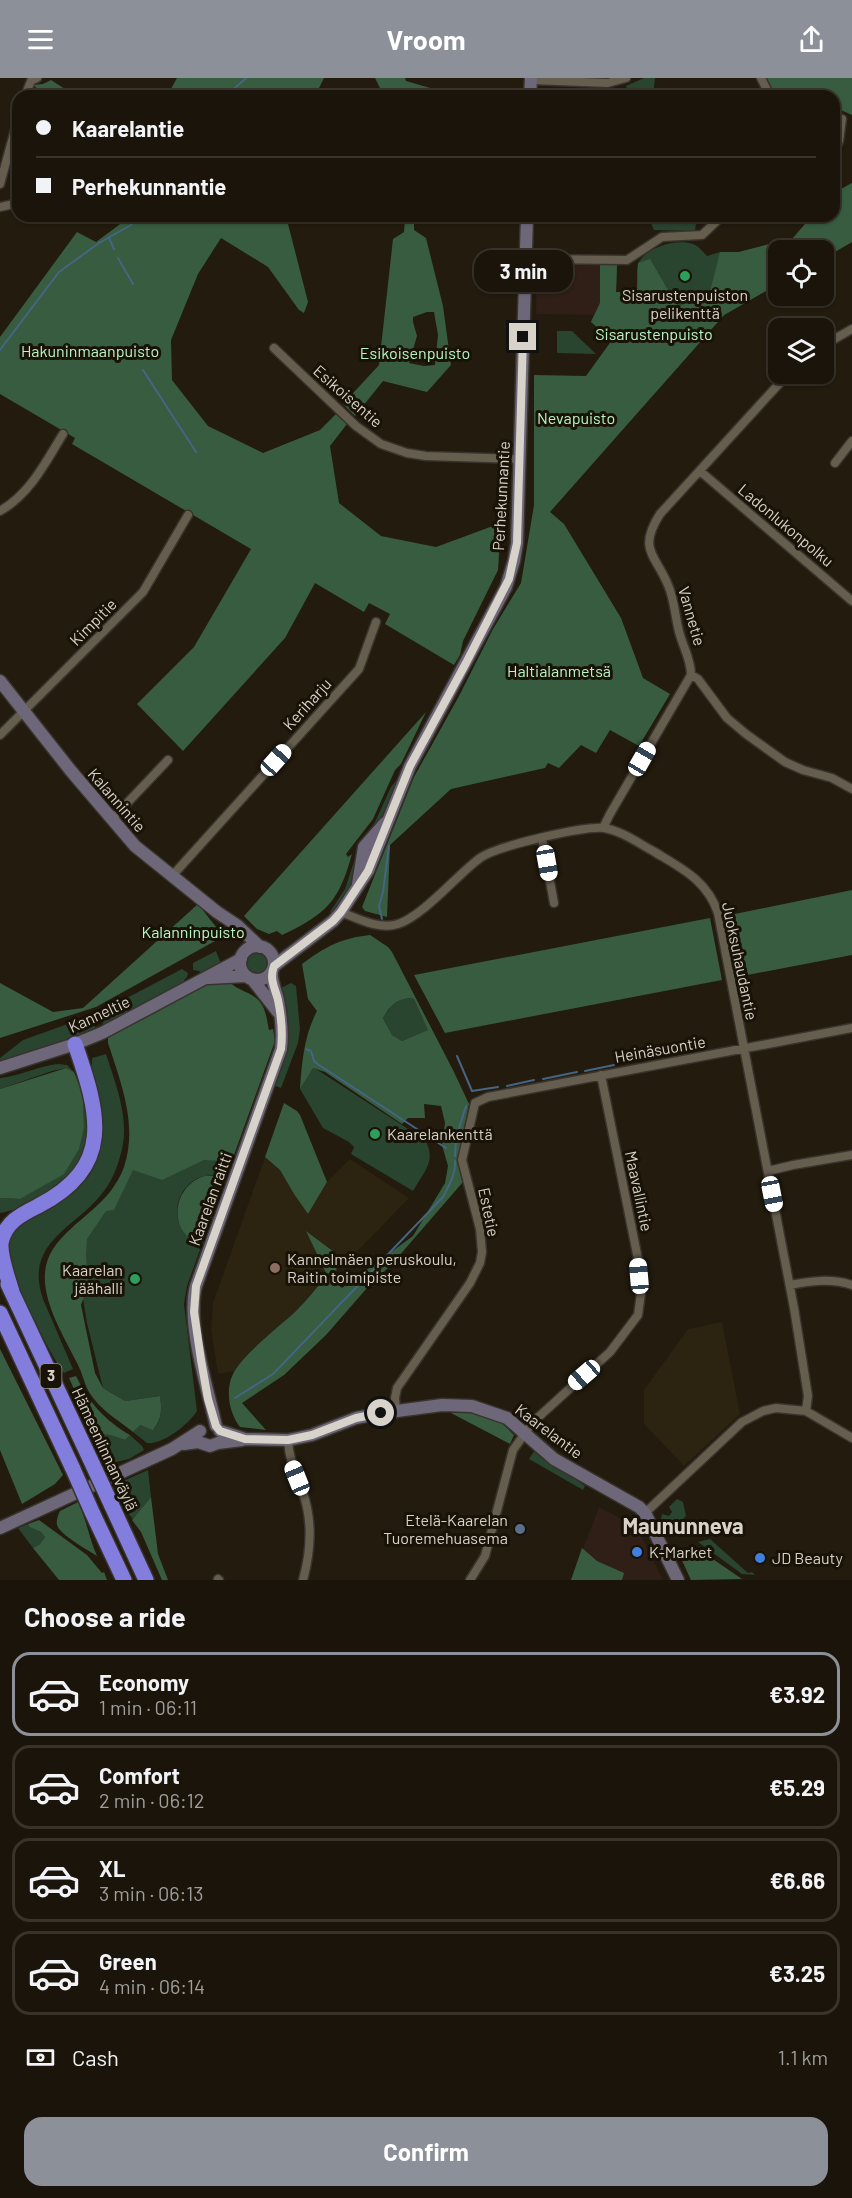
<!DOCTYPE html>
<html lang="en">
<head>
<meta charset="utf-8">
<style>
  body { margin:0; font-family:Barlow,sans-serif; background:#231d13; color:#f1f3f6; height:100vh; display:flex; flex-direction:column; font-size:22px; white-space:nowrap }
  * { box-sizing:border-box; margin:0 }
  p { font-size:20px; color:#9f9e9c }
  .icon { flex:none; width:33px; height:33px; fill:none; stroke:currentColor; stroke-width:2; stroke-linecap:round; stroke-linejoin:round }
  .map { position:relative; height:1502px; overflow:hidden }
  .sheet { display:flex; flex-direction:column; background:#1a140a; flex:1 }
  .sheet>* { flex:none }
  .top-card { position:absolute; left:12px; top:12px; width:828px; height:132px; border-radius:18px; box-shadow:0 2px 4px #0004,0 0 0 2px #38332b; display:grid; align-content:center; height:132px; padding:0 24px; background:#1a140a }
  .controls { position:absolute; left:768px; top:162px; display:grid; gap:12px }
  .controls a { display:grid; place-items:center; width:66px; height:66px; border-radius:12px; background:#1a140a; box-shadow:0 2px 4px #0004,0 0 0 2px #38332b; font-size:30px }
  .end { position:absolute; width:27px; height:27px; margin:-14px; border:8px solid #d7d2ca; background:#111; box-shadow:0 0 0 3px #111 }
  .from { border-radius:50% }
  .bubble { position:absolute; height:42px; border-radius:18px; background:#1a140a; box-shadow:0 2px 4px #0004,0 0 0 2px #38332b; font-size:20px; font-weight:700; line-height:42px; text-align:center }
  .car { position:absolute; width:18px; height:36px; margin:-18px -9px; border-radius:8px; box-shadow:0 0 4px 2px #0007; background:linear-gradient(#fff 24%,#345 0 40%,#fff 0 76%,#345 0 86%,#fff 0) }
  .top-card b { display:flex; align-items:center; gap:21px; height:57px; font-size:22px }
  .top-card b+b { border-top:2px solid #38332b }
  .top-card i { width:15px; height:15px; background:#f1f3f6 }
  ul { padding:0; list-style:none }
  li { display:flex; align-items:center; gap:18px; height:84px; margin:0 12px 9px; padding:0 12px; border:3px solid #38332b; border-radius:18px }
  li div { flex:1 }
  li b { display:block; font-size:22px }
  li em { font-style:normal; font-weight:700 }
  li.active { border-color:#8c9099 }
  li>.icon { width:54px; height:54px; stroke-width:1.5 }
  h2 { padding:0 24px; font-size:27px; line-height:72px }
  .pay { display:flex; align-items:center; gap:15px; height:66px; padding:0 24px; font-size:22px }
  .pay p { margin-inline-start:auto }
  .button { display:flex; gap:12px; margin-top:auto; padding:12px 24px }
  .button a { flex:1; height:69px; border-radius:18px; background:#8c9099; color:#fff; font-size:24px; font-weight:700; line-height:69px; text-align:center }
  header { display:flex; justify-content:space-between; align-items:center; height:78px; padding:0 24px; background:#8c9099; color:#fff; font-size:27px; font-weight:700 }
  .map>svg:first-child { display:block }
  .commercial { fill:#2f1f16 }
  .built { fill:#2c2310 }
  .green { fill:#29442f }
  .forest { fill:#385c3f; fill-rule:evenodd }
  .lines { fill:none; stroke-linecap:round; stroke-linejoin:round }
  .stream { stroke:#446584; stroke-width:2 }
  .street-casing { stroke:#38332c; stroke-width:11 }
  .secondary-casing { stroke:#38332c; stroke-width:15 }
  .highway-casing { stroke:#38332c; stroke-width:18 }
  .street { stroke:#655d4e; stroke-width:8 }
  .secondary { stroke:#6e6779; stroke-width:12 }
  .highway { stroke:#837ddd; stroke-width:15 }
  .highway-bridge-casing { stroke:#38332c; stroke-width:18; stroke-linecap:butt }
  .highway-bridge { stroke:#837ddd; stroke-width:15 }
  .route { stroke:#d7d2ca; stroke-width:8 }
  .leisure-dot { fill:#2e9e5b; stroke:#191206; stroke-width:2 }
  .education-dot { fill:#8d6e63; stroke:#191206; stroke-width:2 }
  .service-dot { fill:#5c6f8a; stroke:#191206; stroke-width:2 }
  .shop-dot { fill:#3f7fe0; stroke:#191206; stroke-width:2 }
  .labels { text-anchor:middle; stroke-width:6; stroke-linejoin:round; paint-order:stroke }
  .shield { fill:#191206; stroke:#9e988f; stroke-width:1.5 }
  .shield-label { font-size:15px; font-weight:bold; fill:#d7d2ca }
  .poi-label { font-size:16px; fill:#d7d2ca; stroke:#191206; text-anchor:start }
  .park-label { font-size:16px; fill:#b8f6c3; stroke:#191206 }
  .street-label { font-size:16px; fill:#d7d2ca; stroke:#191206 }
  .district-label { font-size:22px; font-weight:bold; fill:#d7d2ca; stroke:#191206 }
</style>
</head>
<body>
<header><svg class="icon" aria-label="menu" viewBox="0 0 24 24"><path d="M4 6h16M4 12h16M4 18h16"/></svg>Vroom<svg class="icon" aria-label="share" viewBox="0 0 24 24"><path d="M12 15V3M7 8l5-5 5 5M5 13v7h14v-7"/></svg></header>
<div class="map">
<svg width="852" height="1502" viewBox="0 0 852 1502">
  <rect width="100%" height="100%" fill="#221b0e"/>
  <path class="commercial" d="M537,185l63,1v39l-5,12 -59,-1z
    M599,1429l38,20 26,53h-92z"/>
  <path class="built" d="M265,1079l15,13 14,24 14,20 19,-32 23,-23 59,39 -62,64 -40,-30 20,43 -30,35 -42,38 -21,23 -16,3 -7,-45 2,-26z
    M722,1244l18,92 -56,52 -40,-42v-34l44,-61z"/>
  <path class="green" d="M644,0h11l-2,18h-23l-4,-10z
    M852,105v59l-28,16v-8h-46v34l-54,31 -69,78 -43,-54 -21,-17 9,-19v-39l17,1 -1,27 21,1c1,-8 -1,-21 1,-29 7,-17 39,-26 55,-20 6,2 10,8 14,12l13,-4h19l54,-14 12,-14 -7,-8h36v-23z
    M648,138h49l-2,15 -41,-1z
    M557,253h15l24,23 -39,-1z
    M401,696l-51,116 -19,24 -1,-2 15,-23 15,-46 15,-21 16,-35z
    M216,873l5,13 -20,9 -2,-2 -6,-1v-7z
    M246 886a11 11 0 1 1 22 0a11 11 0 1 1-22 0Z
    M182,891l6,4 -1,4 -3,3 1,2 -82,43 -3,-13z
    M291,905l5,3 4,43 -2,14 -17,45 -8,-3c13,-39 23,-55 4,-95z
    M409,920l5,1 15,31 -27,11 -10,-6 -9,-17c7,-11 12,-19 26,-20z
    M90,938l5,3v10l-47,18 -48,15v-4l23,-18z
    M106,976c9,28 22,60 17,90 -3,16 -9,34 -19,47 -27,37 -81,50 -61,108l30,70 -9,4c-13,-16 -57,-104 -57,-123 1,-9 4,-14 9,-21 17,-15 41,-22 58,-37 47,-40 16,-85 18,-134z
    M58,986l9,1 7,7 -8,-4 -14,3 -52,18v-11c20,-2 38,-12 58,-14z
    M313,989l112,73c12,21 -1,31 -12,51l-62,-37 3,-7 -5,-5 -26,-14 -23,-39z
    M83,1017c9,31 6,72 -24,92 -6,4 -14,7 -20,11 -13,6 -25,13 -39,15v-15l20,1 64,-72z
    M226,1071l8,3 -9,26c-45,-16 -69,50 -23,66l-15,42 -3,18 13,107c-8,13 -34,34 -50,32l-14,-11 6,-7 15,4c8,-10 8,-20 6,-33l-35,5 -22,-13 -16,-65 -8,-49v-32l50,-80z
    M92,1357h18l15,5 5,-5 12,11 2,4 -15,9 -26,6 -8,-16 2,-1z
    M535,1372l50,36 -2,4 -54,-31z
    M148,1392l3,27 -18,22 -10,-11 -11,-22z
    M677,1421l6,3 3,14 -9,9 -16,-6 1,-5 7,2 3,-4 -3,-5z
    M28,1446l1,3 12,5 4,5 -5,7 -7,4 -15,-20z
    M710,1461l38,34 4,-1 3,3 -13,-1 -44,-32z"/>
  <path class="forest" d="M177,0h147l-9,18h-148z
    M375,0h30l1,3 38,11 -6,4h-54z
    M766,0h86v37l-18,-8v-11h-41l-19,-4z
    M51,2l25,16h-30l-13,-11 10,-1z
    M852,105v59l-28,16v-8h-46v34l-54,31 -174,197 14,12 57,94 22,60 27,16 -31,52 -29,-16 -14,23 -15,-8 -22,23 -11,-5 -3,5 -94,21 -61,56 -3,72 -22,-6 -3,-4 52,-130 45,-81 34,-67 28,-46 13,-78v-130l52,1 26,-36 -21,-18 9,-19v-39l17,1 -1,27 21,1 1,-30 12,-4 28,48 32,-15 10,-40h19l54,-14 12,-14 -7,-8h36v-23z
    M131,138h155l22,86 -4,11 -5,-3 -31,-43 -47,-29 -23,36 -27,66 1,40 36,46 55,27 57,-23 17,-17 10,11 -17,22 9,57 42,33 55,11 65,-24 -3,47 -35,71 -3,14 -6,10 -69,-41 5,-10 -21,-11 -5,9 -49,-29 -30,55 -102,113 -46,-47 57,-57 57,-98 -179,-105 3,-6 -75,-44v-57l77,-105 19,10z
    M405,138h9v14l12,8 17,68 8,59 -24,27 -44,-11 -28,35 -12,-12 36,-39 14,-126 11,-7zM427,234h7l4,23 -3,30 -11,1 -15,-3 8,-27 -4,-14v-5z
    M426,634l-25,52 -6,6 -22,49 -27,35 2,3 4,-3c-13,47 -25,60 -70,81l-5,-4 -8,3 -12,-5 -13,-13z
    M852,812v65l-115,22 -12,-61z
    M198,826l22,28 -5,9 -119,66 -96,31v-55l53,29 30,-4z
    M710,840l12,62 -277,53 -31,-58z
    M370,857l18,12 4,5 61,118 16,34 -10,50 4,28 -71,82 -25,24 -41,47 -42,40 -42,28 24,27 -26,-3c-11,-14 -15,-37 -7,-53 9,-19 47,-48 63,-63 11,-11 21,-24 31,-36l-21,-44 32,24 -3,27 7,6 71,-52 32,-53 3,-17 -6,-21 3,-22 -4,-17 -17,-2 1,14h-17l-6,6 -77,-52 -12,-4 -13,21c2,-28 4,-53 17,-78l-9,-12 -6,-35c23,-17 39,-26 68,-29zM409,920l5,1 14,31 -26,11 -10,-6 -9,-17c7,-12 12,-18 26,-20z
    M228,901c6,12 24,12 32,23 6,7 7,19 9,28l4,-1 2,12 -46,128 -7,-3 1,-5 -19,-1 -42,20 -29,-10 -19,40 -8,1 -19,28 -1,17 2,30 -7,19 14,68 8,15 22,13 35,-5c2,13 2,23 -7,34l-13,-5 -7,7c-15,-12 -34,-23 -44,-40 -5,-9 -7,-20 -12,-29 -16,-33 -47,-79 -24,-114 20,-30 58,-44 71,-82 14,-42 -3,-84 -16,-124v-7l88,-48z
    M66,990l8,4 9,23 1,32 -5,22 -15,25 -44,25 -20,-1v-109z
    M284,1025l13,8 3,4 27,67 -19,32 -14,-20 -14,-24 -15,-13z
    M205,1098h12l8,2 -23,66c-36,-10 -30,-59 3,-68z
    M0,1271l63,126 -8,9 -33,20 -22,-54z
    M76,1298c13,26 28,44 54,59l-5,5 -15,-5 -16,-1 -25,-56z
    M465,1333l37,12 12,12 -4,9 -59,-31z
    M151,1419l7,57 10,26h-6l-21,-48 -9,-12z
    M78,1424c9,19 11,36 19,54 -9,-6 -37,-21 -40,-31 -1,-4 1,-10 3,-14z
    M39,1442l48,35 15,18 2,-1 3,8h-48l-26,-32 7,-4 5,-7 -4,-5 -12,-5 -1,-3z
    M582,1470l15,13 27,12 -2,7h-51z
    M693,1472l6,4 2,-3 41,28 -51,1 -11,-24z"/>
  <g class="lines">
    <path class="stream" d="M226,18l20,-18
      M109,160l5,11
      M118,180l15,26
      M0,272l59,-78 40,-29 32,-18 7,-9
      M143,292l53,82
      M382,841l-3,-13 4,-14 6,-46
      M306,971l5,2 3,10 5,4 127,83
      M457,978l15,35 26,-4
      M585,993l29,-6
      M543,1001l34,-7
      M507,1008l27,-6
      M455,1078l1,-18 10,-32
      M235,1320l38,-24 170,-177c6,-12 13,-23 12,-36"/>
    <g class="street-casing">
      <path id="street" d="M761,0l9,18
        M531,2l77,3 18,-5
        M25,18l6,-15 6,-3
        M834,73l5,-10 3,-22
        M0,106l18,-65
        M0,129l18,-4
        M726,138l22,2 16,-2
        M526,181l101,1 35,-23 40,-2 19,-18 3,-1
        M824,267l28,-16
        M274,270l82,78 25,18 26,9 19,3 93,3
        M835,385l17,-22
        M700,393l152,130
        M0,433c30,-17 45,-48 63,-77
        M691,597l7,4 29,39 19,16 39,28 18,8 29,8 20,11
        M0,657l143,-143 45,-77
        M112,741l56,-59
        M603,750l7,-14 81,-139c0,-15 -7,-26 -11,-40 -5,-16 -5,-34 -12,-50 -12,-30 -31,-35 -8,-71l128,-140
        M542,760l12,65
        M172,798l187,-207 17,-47
        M341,834c18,7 38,18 57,12 25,-8 59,-49 82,-66 17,-12 103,-32 124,-30 18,3 34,15 49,23 28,17 54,29 65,62l76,395 14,88 -2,15
        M768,1093l25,-6 59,-10
        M790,1207c20,-4 42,-7 62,0
        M396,1333l-1,-13 2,-10 73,-105 10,-20 2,-11 -2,-23 -18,-69 13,-57 13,-6 364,-69
        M288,1362c1,20 8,34 15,53 10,29 8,58 0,87
        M645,1435l97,-91 21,-11 13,-3 30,3 46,27
        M218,1501l1,1
        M470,1502l15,-24 28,-106 20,-28 77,-70 28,-37 3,-22 -3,-34 -37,-184"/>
    </g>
    <g class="secondary-casing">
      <path id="secondary" d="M530,18l1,-18
        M0,603l71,90 64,75 82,66 21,14 22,21
        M358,806l6,-37 21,-24
        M240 885a17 17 0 1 1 34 0a17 17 0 1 1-34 0Z
        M274,888l59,-45 8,-9 27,-41 42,-105 96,-179 8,-26 3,-18 10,-327
        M208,900l38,-2
        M252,901l26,33
        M0,990l75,-24 27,-11 139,-74
        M216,1348c-8,-37 -30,-103 -20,-140l85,-237c2,-16 0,-33 -3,-49 -2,-10 -7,-18 -6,-28
        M220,1353l25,8 43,1 24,-5 44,-17 26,-5 60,-8 30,1 35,12 47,41 85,48 6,6 33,67
        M184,1366l14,-2 12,4 8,-3 24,-3
        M0,1450l172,-79 28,-18"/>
    </g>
    <g class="highway-casing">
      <path id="highway" d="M8,1206l83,177
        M12,1214c-4,-15 -12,-34 -11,-49 4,-21 21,-29 37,-37 77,-39 61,-93 37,-162
        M0,1235l73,156
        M111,1426l35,76
        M92,1434l32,68"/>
    </g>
    <use href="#street" class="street"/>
    <use href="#secondary" class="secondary"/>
    <use href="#highway" class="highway"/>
    <g class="highway-bridge-casing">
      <path id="highway-bridge" d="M91,1383l20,43
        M73,1391l19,43"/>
    </g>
    <use href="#highway-bridge" class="highway-bridge"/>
  </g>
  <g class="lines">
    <path class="route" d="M381,1335l-25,5 -44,17 -24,5 -43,-1 -25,-8 -4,-5 -8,-27 -7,-39 -7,-48 2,-26 85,-237c2,-16 0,-34 -3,-49 -3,-12 -9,-21 -4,-34l59,-45 8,-9 27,-41 42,-105 56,-103 43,-84 8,-36 6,-206"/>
  </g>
  <g class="leisure-dot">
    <circle cx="685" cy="198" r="6"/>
    <circle cx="375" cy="1056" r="6"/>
    <circle cx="135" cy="1201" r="6"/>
  </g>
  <circle class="education-dot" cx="275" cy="1190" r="6"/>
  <circle class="service-dot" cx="520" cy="1451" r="6"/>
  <g class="shop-dot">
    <circle cx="637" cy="1474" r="6"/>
    <circle cx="760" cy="1480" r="6"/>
  </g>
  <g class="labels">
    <rect class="shield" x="40.5" y="1286" width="21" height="24" rx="4.5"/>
    <g class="shield-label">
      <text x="51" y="1303">3</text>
    </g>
    <g class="poi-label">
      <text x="685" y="223" text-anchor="middle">Sisarustenpuiston<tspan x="685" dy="18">pelikenttä</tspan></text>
      <text x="387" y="1062">Kaarelankenttä</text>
      <text x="287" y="1187">Kannelmäen peruskoulu,<tspan x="287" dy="18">Raitin toimipiste</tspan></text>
      <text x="123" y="1198" text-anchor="end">Kaarelan<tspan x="123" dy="18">jäähalli</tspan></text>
      <text x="508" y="1448" text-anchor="end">Etelä-Kaarelan<tspan x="508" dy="18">Tuoremehuasema</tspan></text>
      <text x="649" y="1480">K-Market</text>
      <text x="772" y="1486">JD Beauty</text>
    </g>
    <g class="park-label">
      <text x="654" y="262">Sisarustenpuisto</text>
      <text x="90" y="279">Hakuninmaanpuisto</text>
      <text x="415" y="281">Esikoisenpuisto</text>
      <text x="576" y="346">Nevapuisto</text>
      <text x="559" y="599">Haltialanmetsä</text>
      <text x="193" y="860">Kalanninpuisto</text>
    </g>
    <g class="street-label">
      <text transform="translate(348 318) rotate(41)" y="6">Esikoisentie</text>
      <text transform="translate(501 418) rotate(-87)" y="6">Perhekunnantie</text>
      <text transform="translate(786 447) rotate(40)" y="6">Ladonlukonpolku</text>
      <text transform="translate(692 538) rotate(74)" y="6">Vannetie</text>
      <text transform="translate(93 544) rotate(-45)" y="6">Kimpitie</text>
      <text transform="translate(307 626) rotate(-48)" y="6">Keriharju</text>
      <text transform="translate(117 722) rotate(49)" y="6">Kalannintie</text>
      <text transform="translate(740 883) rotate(78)" y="6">Juoksuhaudantie</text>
      <text transform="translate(99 936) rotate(-25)" y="6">Kanneltie</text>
      <text transform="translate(660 971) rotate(-10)" y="6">Heinäsuontie</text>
      <text transform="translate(639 1113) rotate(78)" y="6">Maavallintie</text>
      <text transform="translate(210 1121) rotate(-70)" y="6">Kaarelan raitti</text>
      <text transform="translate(489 1134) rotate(78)" y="6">Estetie</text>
      <text transform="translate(549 1353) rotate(37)" y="6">Kaarelantie</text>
      <text transform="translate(105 1371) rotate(65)" y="6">Hämeenlinnanväylä</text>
    </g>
    <g class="district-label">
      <text x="683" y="1456">Maununneva</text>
    </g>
  </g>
</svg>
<div class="controls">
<a><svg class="icon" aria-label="locate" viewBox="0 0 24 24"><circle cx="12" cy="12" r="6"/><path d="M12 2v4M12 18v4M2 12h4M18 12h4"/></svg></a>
<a><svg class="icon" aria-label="layers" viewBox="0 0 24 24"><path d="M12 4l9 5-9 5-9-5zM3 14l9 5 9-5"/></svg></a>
</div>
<i class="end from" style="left:381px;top:1335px"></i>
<i class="end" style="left:523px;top:259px"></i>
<div class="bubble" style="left:474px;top:172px;width:99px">3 min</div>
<i class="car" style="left:642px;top:681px;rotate:30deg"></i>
<i class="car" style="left:276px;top:682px;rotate:42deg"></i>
<i class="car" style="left:547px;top:785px;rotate:170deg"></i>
<i class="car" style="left:772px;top:1116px;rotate:169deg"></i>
<i class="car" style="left:639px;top:1198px;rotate:355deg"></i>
<i class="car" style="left:584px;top:1297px;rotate:229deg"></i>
<i class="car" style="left:297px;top:1400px;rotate:338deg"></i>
<div class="top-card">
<b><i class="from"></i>Kaarelantie</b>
<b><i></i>Perhekunnantie</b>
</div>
</div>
<section class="sheet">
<h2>Choose a ride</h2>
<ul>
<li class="active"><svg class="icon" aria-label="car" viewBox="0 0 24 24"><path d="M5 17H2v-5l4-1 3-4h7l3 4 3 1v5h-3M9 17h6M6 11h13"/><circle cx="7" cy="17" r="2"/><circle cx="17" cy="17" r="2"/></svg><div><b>Economy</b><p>1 min · 06:11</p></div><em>€3.92</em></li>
<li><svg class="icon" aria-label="car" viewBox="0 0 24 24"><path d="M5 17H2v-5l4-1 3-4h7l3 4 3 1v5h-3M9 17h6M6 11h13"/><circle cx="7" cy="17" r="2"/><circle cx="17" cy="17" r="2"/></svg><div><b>Comfort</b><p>2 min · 06:12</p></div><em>€5.29</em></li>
<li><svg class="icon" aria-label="car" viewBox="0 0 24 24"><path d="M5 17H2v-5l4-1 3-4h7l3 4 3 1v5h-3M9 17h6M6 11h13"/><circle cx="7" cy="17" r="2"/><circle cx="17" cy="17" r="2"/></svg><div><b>XL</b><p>3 min · 06:13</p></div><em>€6.66</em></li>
<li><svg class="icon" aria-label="car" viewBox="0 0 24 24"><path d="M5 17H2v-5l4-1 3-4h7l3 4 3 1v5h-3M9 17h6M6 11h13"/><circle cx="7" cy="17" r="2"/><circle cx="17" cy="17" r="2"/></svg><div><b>Green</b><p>4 min · 06:14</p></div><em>€3.25</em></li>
</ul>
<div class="pay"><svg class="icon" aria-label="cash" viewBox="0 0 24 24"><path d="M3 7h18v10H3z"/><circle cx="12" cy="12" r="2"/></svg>Cash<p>1.1 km</p></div>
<div class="button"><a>Confirm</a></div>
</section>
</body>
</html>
